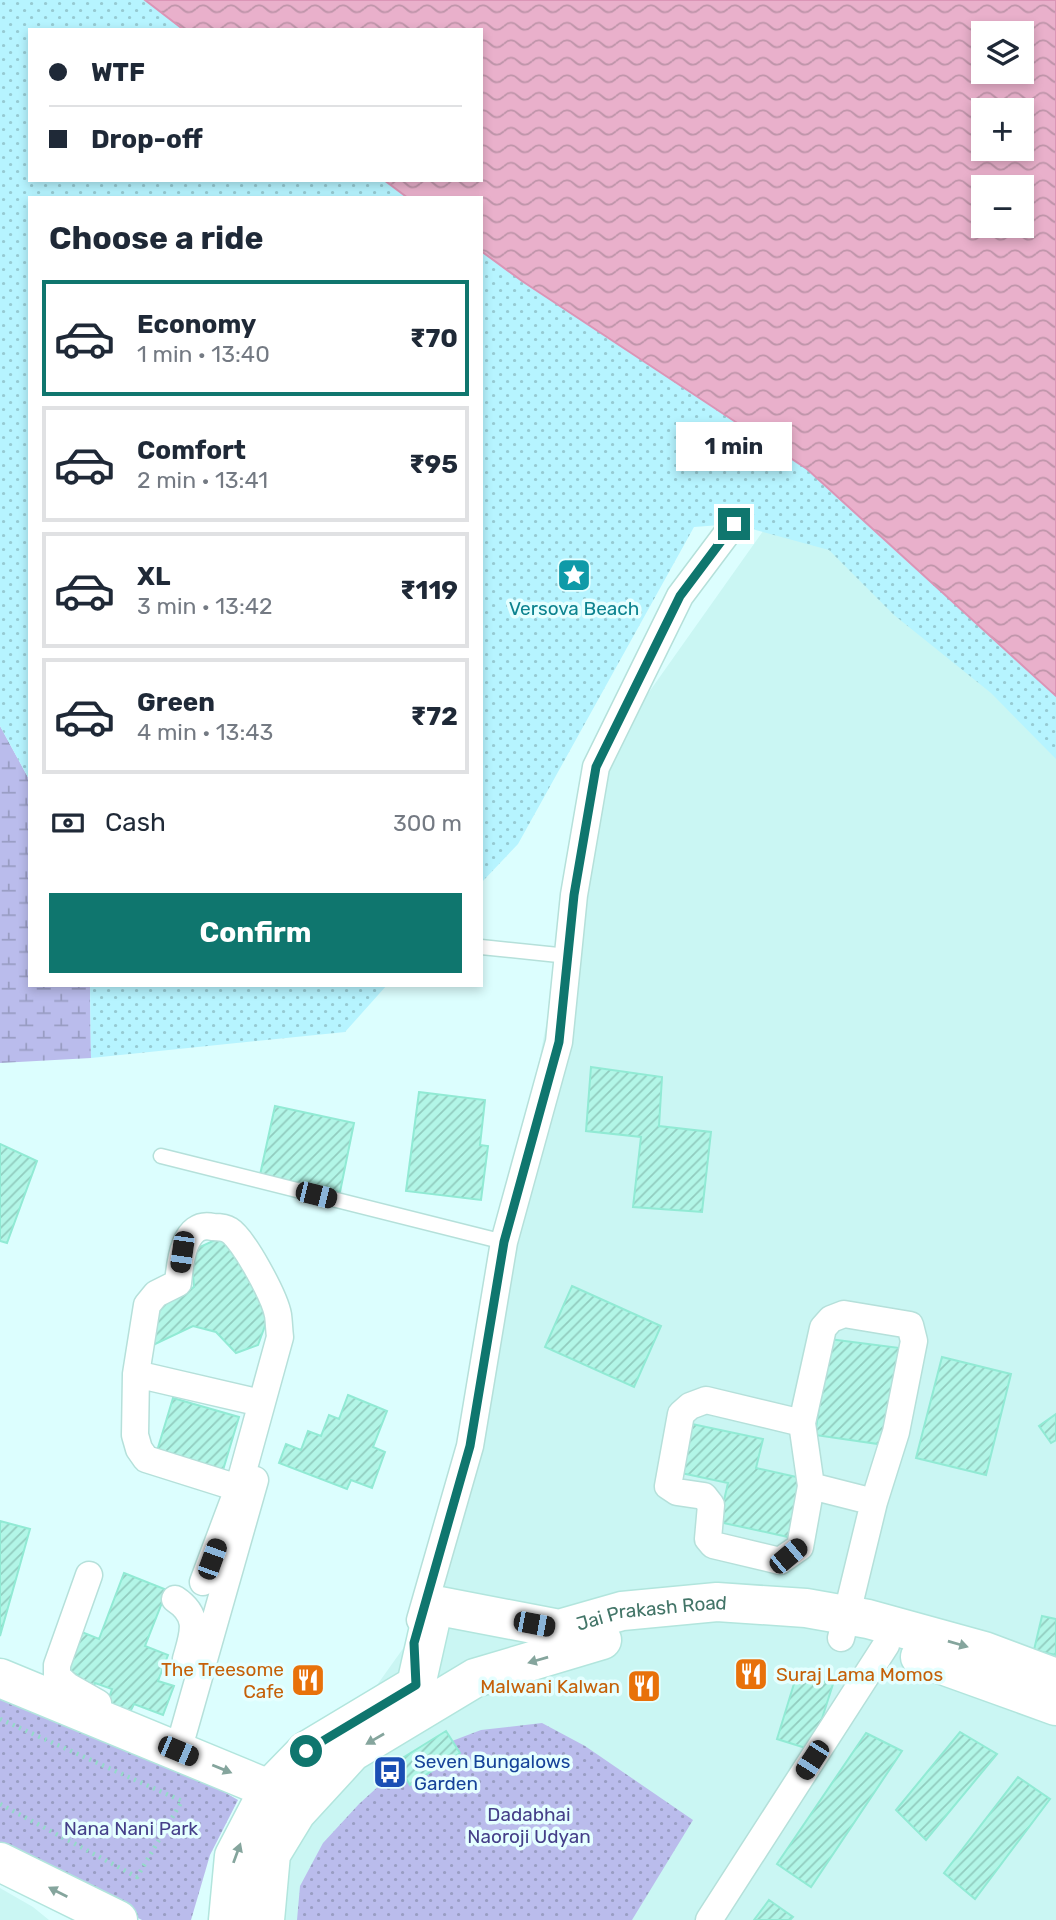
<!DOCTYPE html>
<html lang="en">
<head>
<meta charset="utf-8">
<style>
  body { margin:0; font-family:Rubik,sans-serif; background:#f2f2f3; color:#1f2937; height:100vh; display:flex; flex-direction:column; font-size:26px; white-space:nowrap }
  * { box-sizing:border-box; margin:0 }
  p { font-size:23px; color:#747a83 }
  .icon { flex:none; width:38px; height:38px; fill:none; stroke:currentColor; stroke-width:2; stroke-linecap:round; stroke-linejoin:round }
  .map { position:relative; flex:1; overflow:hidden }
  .panel { position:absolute; left:28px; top:196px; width:455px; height:791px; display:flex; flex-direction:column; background:#fff; border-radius:0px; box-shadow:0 4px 10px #0003 }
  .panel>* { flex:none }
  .top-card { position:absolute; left:28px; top:28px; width:455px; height:154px; border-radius:0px; box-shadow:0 4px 10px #0003; display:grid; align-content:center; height:154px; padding:0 21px; background:#fff }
  .tools { position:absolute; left:971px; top:21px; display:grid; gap:14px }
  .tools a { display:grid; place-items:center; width:63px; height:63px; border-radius:0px; background:#fff; box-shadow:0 4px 10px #0003; font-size:35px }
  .end { position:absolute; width:32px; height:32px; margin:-16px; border:9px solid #0f766e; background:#fff; box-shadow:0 0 0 4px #fff }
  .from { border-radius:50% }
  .bubble { position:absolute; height:49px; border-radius:0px; background:#fff; box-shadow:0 4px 10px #0003; font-size:23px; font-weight:700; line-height:49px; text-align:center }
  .car { position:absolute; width:21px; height:42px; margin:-21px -10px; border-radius:9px; box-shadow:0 0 5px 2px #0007; background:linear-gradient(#222 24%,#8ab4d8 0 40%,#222 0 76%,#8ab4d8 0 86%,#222 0) }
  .top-card b { display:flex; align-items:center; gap:24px; height:66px; font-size:26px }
  .top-card b+b { border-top:2px solid #e0e1e3 }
  .top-card i { width:18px; height:18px; background:#1f2937 }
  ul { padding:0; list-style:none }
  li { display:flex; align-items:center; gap:21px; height:116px; margin:0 14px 10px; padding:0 7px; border:4px solid #e0e1e3; border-radius:0px }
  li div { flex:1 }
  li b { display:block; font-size:26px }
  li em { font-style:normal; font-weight:700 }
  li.active { border-color:#0f766e }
  li>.icon { width:63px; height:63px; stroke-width:1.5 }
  h2 { padding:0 21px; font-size:32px; line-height:84px }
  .pay { display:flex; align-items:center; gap:18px; height:77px; padding:0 21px; font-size:26px }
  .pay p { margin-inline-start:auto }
  .cta { display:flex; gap:14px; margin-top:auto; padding:14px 21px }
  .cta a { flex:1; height:80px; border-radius:0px; background:#0f766e; color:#fff; font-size:28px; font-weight:700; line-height:80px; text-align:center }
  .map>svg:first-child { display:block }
  .residential { fill:#caf6f3 }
  .grass { fill:url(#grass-dots) }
  .wetland { fill:url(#wetland-marsh) }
  .sand { fill:url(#sand-dots) }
  .water { fill:url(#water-waves); stroke:#db95b6; stroke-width:2; fill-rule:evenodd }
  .building { fill:url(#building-hatch); stroke:#91ead4; stroke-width:2 }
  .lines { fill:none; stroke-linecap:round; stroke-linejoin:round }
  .lane-casing { stroke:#b5e0da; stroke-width:17 }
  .street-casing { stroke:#b5e0da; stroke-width:29 }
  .secondary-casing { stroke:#b2e5dd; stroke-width:41 }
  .path { stroke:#95daca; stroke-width:4.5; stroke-dasharray:2 5; stroke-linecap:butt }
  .lane { stroke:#fff; stroke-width:14 }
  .street { stroke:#fff; stroke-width:26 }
  .secondary { stroke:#fff; stroke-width:38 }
  .oneway { fill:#85a59d }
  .route { stroke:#0f766e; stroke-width:9 }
  .labels { text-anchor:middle; stroke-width:7; stroke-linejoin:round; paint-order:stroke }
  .culture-label { font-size:19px; fill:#0d838f; stroke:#e5ffff }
  .street-label { font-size:19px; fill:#437568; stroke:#e5ffff }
  .food-label { font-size:19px; fill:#c56008; stroke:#e5ffff; text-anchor:end }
  .transit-label { font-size:19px; fill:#164399; stroke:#e5ffff; text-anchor:start }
  .park-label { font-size:19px; fill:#453f89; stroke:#e5ffff }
</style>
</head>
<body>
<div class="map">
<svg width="1056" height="1920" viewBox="0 0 1056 1920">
  <defs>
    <pattern id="grass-dots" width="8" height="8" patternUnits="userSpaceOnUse" patternTransform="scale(1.75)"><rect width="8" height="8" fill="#babcec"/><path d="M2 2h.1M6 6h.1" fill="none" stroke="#999dc3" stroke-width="1.8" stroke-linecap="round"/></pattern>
    <pattern id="wetland-marsh" width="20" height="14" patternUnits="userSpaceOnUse" patternTransform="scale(1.75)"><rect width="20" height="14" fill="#babcec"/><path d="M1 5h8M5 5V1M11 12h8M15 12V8" fill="none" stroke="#999dc3"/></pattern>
    <pattern id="sand-dots" width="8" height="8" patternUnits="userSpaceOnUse" patternTransform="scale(1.75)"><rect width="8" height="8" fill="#b6f4ff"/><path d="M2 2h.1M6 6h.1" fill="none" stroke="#96cad2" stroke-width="1.8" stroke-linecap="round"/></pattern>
    <pattern id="water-waves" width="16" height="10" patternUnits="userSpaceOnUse" patternTransform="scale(1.75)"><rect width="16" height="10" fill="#e9b0cb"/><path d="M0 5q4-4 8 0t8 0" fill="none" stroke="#be94a9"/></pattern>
    <pattern id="building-hatch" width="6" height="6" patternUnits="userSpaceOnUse" patternTransform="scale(1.75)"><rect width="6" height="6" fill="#b2f6e7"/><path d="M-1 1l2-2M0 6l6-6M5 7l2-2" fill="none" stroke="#92ccbf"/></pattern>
  </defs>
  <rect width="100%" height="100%" fill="#dcfefe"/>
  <path class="residential" d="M807,469l249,236v1215h-819l29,-79 168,-236 162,-838z
    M0,1888l33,19 16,13h-49z"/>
  <path class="grass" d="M0,1689l164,68 74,43 -28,55 -19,65h-49l-80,-40 -62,-38z
    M542,1723l43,23 108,74 -61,100h-335l3,-34 23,-43 36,-39 23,-21 20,-12 9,14 48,-31 -7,-13 29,-11z"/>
  <path class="wetland" d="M0,726l30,55v204h60l1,73 -91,5z"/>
  <path class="sand" d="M0,0h145l39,30h-154v150h354l24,18h-378v583l-30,-55z
    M481,251l41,30 285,188 249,227v63l-65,-66 -97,-78 -65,-65 -95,-26 -40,3 -176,317 -37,39z
    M90,985h297l-42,47 -254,26z"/>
  <path class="water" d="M145,0h911v696l-249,-227 -285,-188 -41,-30v-53h-73l-24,-18h97v-150h-297zM984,33h38v39h-38zM984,110h38v39h-38zM984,187h38v39h-38z"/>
  <path class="building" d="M591,1067l71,10 -3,49 52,6 -9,80 -69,-5 8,-70 -55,-6z
    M419,1092l66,8 -5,45 8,1 -7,54 -75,-9z
    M275,1106l79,17 -14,69 -80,-17z
    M0,1144l37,17 -30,82 -7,-2z
    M228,1234l42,78 -12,33 -22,8 -20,-21 -23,-6 -42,20 -4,-35 47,-24 -3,-36z
    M572,1286l89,40 -27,61 -89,-40z
    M829,1339l71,9 -15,97 -70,-10z
    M942,1357l69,17 -25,101 -70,-17z
    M348,1395l39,16 -14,36 12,5 -13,36 -21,-8 -4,9 -68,-26 7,-19 15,6 7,-19 13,5 8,-21 10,4z
    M173,1398l66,19 -16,53 -66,-19z
    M1056,1414v26l-5,3 -12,-17z
    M692,1424l71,15 -7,29 45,10 -13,59 -69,-15 9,-39 -47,-10z
    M0,1521l30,8 -30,107z
    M124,1573l43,17 -22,56 23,9 -10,26 16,5 -11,29 -29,-11 -4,8 -23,-8 5,-15 -17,-6 -3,7 -17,-6 3,-9 -15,-6 14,-39 22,9z
    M1042,1616l14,3v36l-22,-5z
    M797,1674l36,10 -21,66 -35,-11z
    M446,1731l14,22 -50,32 -14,-23z
    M960,1732l37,22 -71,86 -30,-30z
    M866,1733l36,18 -91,136 -34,-23z
    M1018,1777l32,22 -75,100 -31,-26z
    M769,1900l24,17 -3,3h-36z"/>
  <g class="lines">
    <g class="lane-casing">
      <path id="lane" d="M481,947l87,9
        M161,1156l343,86"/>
    </g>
    <g class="street-casing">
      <path id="street" d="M136,1374l125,29
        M802,1423l-96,-23 -16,6 -9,8 -13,72 9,6 27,4 7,9 -3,34 5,6 67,16 20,-14 11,-61
        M89,1575l-32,90v11l11,10 30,17
        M203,1582l30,-80
        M175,1599c26,17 18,35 11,60
        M420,1620l50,-174 34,-204 55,-200 15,-147 22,-128 84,-171 54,-72
        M841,1638l33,-136 22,-70 18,-91 -4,-16 -66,-11 -13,5 -8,9 -21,95 9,63 63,16
        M178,1751l77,-271 -13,-5 38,-138c-1,-8 -1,-15 -2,-22 -3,-17 -34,-76 -49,-85 -3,-2 -11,-3 -16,-3 -29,-7 -33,35 -35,56l-22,11 -9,11 -11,69 -1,61 4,14 7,10 92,29
        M709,1920l177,-275 5,-20"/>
    </g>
    <g class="secondary-casing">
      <g id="secondary">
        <path d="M920,1657l136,49"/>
        <path d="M0,1678l269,111"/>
        <path d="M0,1862l118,58"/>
        <path id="s1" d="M228,1920l6,-64 35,-67 37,-38 110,-66 18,-80 125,24 63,-18 95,-9 89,6 62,11 116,32 72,27"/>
        <path d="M265,1920l6,-66 25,-41 56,-61 123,-74 127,-38"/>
      </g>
    </g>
    <path class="path" d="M0,1719l182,82 -45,76 -137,-73"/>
    <use href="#lane" class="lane"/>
    <use href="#street" class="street"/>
    <use href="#secondary" class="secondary"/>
  </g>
  <defs><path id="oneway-solid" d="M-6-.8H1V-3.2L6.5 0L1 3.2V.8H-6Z" transform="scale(1.75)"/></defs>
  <g class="oneway">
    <use href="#oneway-solid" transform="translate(958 1644) rotate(16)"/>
    <use href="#oneway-solid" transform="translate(538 1660) rotate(164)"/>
    <use href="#oneway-solid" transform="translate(375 1739) rotate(150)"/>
    <use href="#oneway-solid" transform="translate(222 1769) rotate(22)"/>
    <use href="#oneway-solid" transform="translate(237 1853) rotate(-70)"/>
    <use href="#oneway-solid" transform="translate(58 1892) rotate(-153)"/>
  </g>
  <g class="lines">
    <path class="route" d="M306,1751l110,-66 -2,-42 56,-197 34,-204 55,-200 15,-147 22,-128 84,-171 54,-72"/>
  </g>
  <defs>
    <g id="sight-square" transform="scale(1.75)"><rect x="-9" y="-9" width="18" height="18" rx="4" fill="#0f9aa8" stroke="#e5ffff"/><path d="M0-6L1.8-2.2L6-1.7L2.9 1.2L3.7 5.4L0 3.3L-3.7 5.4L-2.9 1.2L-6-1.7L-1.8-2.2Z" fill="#fff"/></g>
    <g id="restaurant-square" transform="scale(1.75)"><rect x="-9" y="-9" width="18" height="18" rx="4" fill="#e8710a" stroke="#e5ffff"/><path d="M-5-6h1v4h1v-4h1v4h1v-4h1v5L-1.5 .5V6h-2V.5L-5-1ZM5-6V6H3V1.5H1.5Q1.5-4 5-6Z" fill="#fff"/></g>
    <g id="bus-square" transform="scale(1.75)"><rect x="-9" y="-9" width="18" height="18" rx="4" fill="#1a4fb4" stroke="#e5ffff"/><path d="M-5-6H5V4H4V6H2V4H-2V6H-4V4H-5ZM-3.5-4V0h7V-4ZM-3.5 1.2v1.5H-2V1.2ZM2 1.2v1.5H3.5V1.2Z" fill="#fff"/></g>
  </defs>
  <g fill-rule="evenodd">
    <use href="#sight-square" x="574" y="575"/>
    <use href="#restaurant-square" x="751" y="1674"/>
    <use href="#restaurant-square" x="308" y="1680"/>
    <use href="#restaurant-square" x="644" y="1686"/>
    <use href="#bus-square" x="390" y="1772"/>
  </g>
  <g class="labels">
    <g class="culture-label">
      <text x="574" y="615">Versova Beach</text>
    </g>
    <g class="street-label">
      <text dy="7" stroke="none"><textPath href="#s1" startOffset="625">Jai Prakash Road</textPath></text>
    </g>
    <g class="food-label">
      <text x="284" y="1676">The Treesome<tspan x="284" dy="22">Cafe</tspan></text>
      <text x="776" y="1681" text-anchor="start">Suraj Lama Momos</text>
      <text x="620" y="1693">Malwani Kalwan</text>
    </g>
    <g class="transit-label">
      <text x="414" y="1768">Seven Bungalows<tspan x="414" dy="22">Garden</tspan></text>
    </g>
    <g class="park-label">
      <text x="529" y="1821">Dadabhai<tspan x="529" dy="22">Naoroji Udyan</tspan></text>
      <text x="131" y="1835">Nana Nani Park</text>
    </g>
  </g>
</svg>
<div class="tools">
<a><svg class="icon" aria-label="layers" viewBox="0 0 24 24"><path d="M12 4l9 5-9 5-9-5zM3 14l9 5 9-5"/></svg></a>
<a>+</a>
<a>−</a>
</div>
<i class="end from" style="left:306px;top:1751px"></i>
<i class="end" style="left:734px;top:524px"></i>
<div class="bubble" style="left:676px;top:422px;width:116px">1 min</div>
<i class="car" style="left:316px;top:1195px;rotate:104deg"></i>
<i class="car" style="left:182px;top:1252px;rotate:188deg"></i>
<i class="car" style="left:788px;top:1556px;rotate:50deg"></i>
<i class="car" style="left:212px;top:1559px;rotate:20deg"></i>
<i class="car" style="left:534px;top:1624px;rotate:101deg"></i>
<i class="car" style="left:178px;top:1751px;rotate:113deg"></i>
<i class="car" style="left:812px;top:1760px;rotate:213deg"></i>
<div class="top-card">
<b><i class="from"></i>WTF</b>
<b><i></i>Drop-off</b>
</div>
<section class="panel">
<h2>Choose a ride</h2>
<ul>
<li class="active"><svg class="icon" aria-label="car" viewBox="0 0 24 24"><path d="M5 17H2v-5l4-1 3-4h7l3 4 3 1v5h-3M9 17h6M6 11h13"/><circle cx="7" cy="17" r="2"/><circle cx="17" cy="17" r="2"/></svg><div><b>Economy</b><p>1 min · 13:40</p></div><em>₹70</em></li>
<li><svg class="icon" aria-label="car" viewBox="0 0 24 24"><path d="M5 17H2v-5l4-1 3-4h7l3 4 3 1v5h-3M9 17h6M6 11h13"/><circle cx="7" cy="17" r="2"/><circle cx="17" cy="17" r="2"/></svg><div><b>Comfort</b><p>2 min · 13:41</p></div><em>₹95</em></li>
<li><svg class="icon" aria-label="car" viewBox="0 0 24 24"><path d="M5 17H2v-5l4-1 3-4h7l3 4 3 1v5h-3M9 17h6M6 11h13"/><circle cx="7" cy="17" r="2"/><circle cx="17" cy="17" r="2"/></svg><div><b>XL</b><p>3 min · 13:42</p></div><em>₹119</em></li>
<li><svg class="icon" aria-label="car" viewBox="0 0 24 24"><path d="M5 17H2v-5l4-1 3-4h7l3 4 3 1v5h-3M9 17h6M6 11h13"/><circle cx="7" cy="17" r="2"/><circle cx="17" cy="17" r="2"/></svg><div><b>Green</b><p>4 min · 13:43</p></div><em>₹72</em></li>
</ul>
<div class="pay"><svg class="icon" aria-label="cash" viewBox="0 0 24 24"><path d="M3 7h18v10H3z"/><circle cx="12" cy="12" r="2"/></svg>Cash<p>300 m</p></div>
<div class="cta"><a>Confirm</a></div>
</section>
</div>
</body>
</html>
